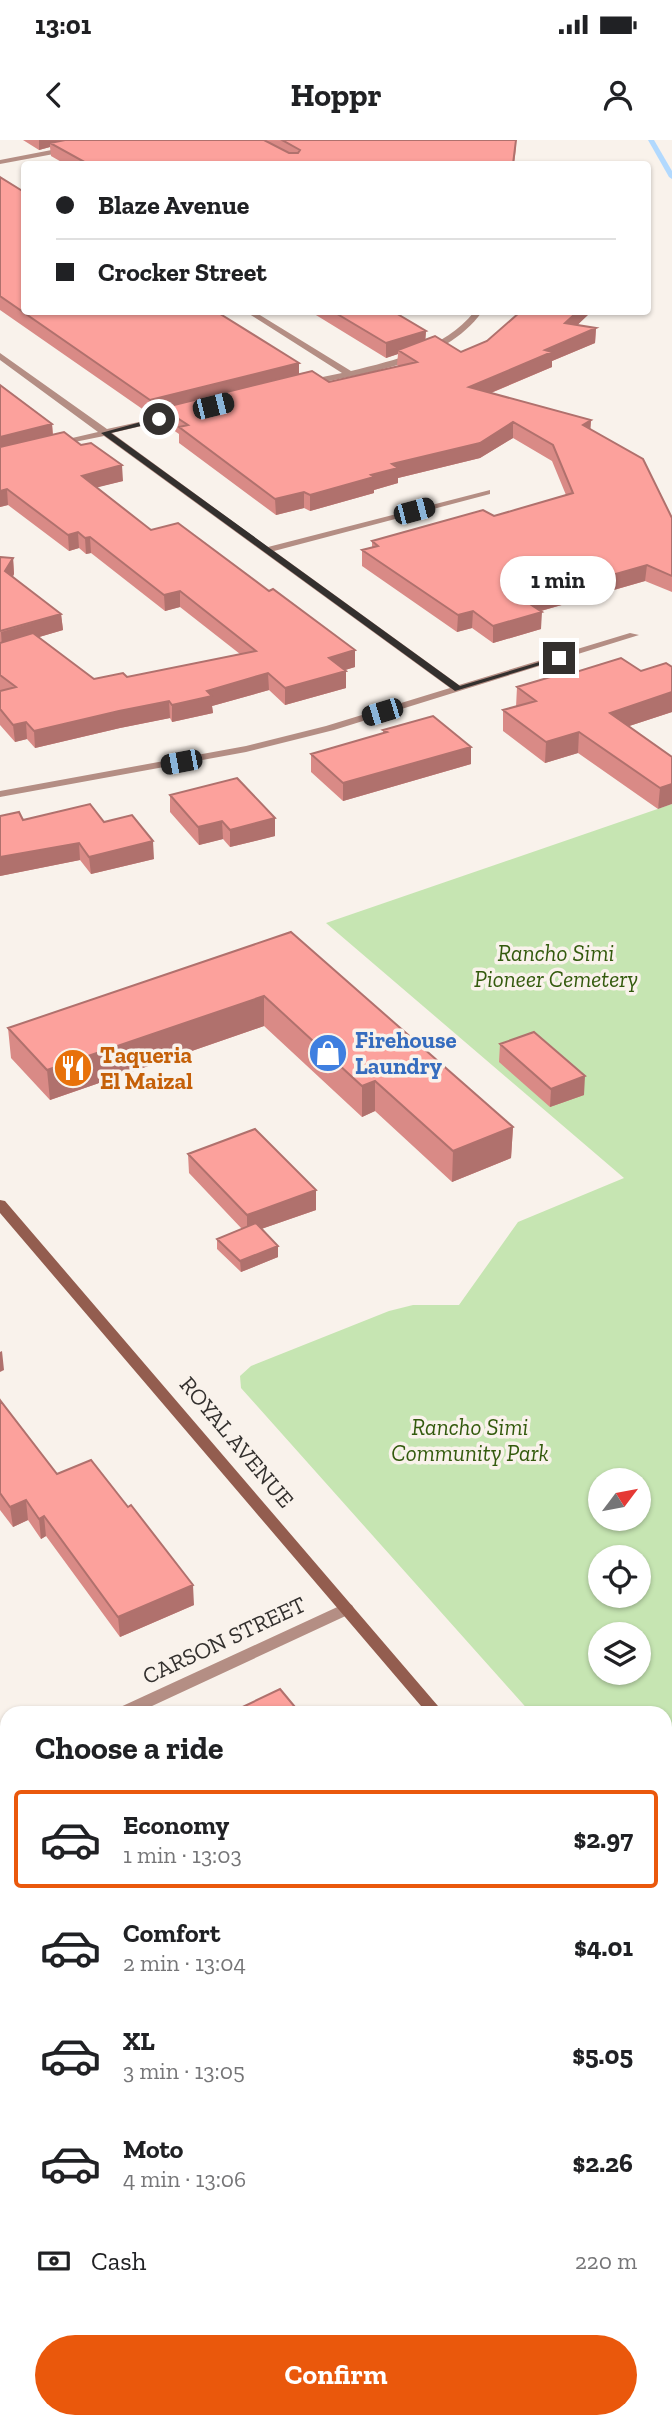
<!DOCTYPE html>
<html lang="en">
<head>
<meta charset="utf-8">
<style>
  body { margin:0; font-family:"Zilla Slab",serif; background:#f2f2f2; color:#202124; height:100vh; display:flex; flex-direction:column; font-size:26px; white-space:nowrap }
  * { box-sizing:border-box; margin:0 }
  p { font-size:23px; color:#757577 }
  .icon { flex:none; width:38px; height:38px; fill:none; stroke:currentColor; stroke-width:2; stroke-linecap:round; stroke-linejoin:round }
  .map { position:relative; flex:1; overflow:hidden }
  .side { position:absolute; left:0px; top:1566px; width:672px; height:723px; display:flex; flex-direction:column; background:#fff; border-radius:21px 21px 0 0; box-shadow:0 2px 5px #0004 }
  .side>* { flex:none }
  .banner { position:absolute; left:21px; top:21px; width:630px; height:154px; border-radius:7px; box-shadow:0 2px 5px #0004; display:grid; align-content:center; height:154px; padding:0 35px; background:#fff }
  .needle { width:46px; rotate:58deg }
  .fabs { position:absolute; left:588px; top:1328px; display:grid; gap:14px }
  .fabs a { display:grid; place-items:center; width:63px; height:63px; border-radius:50%; background:#fff; box-shadow:0 2px 5px #0004; font-size:35px }
  .end { position:absolute; width:32px; height:32px; margin:-16px; border:9px solid #33302e; background:#fff; box-shadow:0 0 0 4px #fff }
  .from { border-radius:50% }
  .bubble { position:absolute; height:49px; border-radius:24px; background:#fff; box-shadow:0 2px 5px #0004; font-size:23px; font-weight:700; line-height:49px; text-align:center }
  .car { position:absolute; width:21px; height:42px; margin:-21px -10px; border-radius:9px; box-shadow:0 0 5px 2px #0007; background:linear-gradient(#222 24%,#8ab4d8 0 40%,#222 0 76%,#8ab4d8 0 86%,#222 0) }
  .banner b { display:flex; align-items:center; gap:24px; height:66px; font-size:26px }
  .banner b+b { border-top:2px solid #e0e0e0 }
  .banner i { width:18px; height:18px; background:#202124 }
  ul { padding:0; list-style:none }
  li { display:flex; align-items:center; gap:21px; height:98px; margin:0 14px 10px; padding:0 21px; border:4px solid transparent; border-radius:7px }
  li div { flex:1 }
  li b { display:block; font-size:26px }
  li em { font-style:normal; font-weight:700 }
  li.current { border-color:#ea580c }
  li>.icon { width:63px; height:63px; stroke-width:1.5 }
  h2 { padding:0 35px; font-size:32px; line-height:84px }
  .pay { display:flex; align-items:center; gap:18px; height:77px; padding:0 35px; font-size:26px }
  .pay p { margin-inline-start:auto }
  .cta { display:flex; gap:14px; margin-top:auto; padding:14px 35px }
  .cta a { flex:1; height:80px; border-radius:42px; background:#ea580c; color:#fff; font-size:28px; font-weight:700; line-height:80px; text-align:center }
  .status { display:flex; justify-content:space-between; align-items:center; height:49px; padding:0 35px; background:#fff; direction:ltr }
  .status svg { height:19px; fill:currentColor }
  header { display:flex; justify-content:space-between; align-items:center; height:91px; padding:0 35px; background:#fff; font-size:32px; font-weight:700 }
  .map>svg:first-child { display:block }
  .green { fill:#c6e5b2; fill-rule:evenodd }
  .lines { fill:none; stroke-linecap:round; stroke-linejoin:round }
  .stream { fill:#b2d9fe; fill-rule:evenodd }
  .minor { fill:#b48e84; fill-rule:evenodd }
  .secondary { fill:#935d4f; fill-rule:evenodd }
  .wall { fill:#d98a86 }
  .shaded-wall { fill:#b0716d }
  .building { fill:#fca19c; stroke:#b0716d; stroke-width:2 }
  .route { fill:#33302e }
  .labels { text-anchor:middle; stroke-width:7; stroke-linejoin:round; paint-order:stroke }
  .park-label { font-size:23px; font-style:italic; fill:#335a0d; stroke:#f9f2eb }
  .shop-label { font-size:23px; font-weight:bold; fill:#366cbe; stroke:#f9f2eb; text-anchor:start }
  .food-label { font-size:23px; font-weight:bold; fill:#c56008; stroke:#f9f2eb; text-anchor:start }
  .street-label { font-size:23px; fill:#33302e; stroke:#f9f2eb }
</style>
</head>
<body>
<div class="status"><b>13:01</b><svg viewBox="0 0 49 12"><path d="M0 12V9h3v3zM5 12V6h3v6zM10 12V3h3v9zM15 12V0h3v12zM26 1h20v11H26zM47 4h2v5h-2z"/></svg></div>
<header><svg class="icon" aria-label="back" viewBox="0 0 24 24"><path d="M15 5l-7 7 7 7"/></svg>Hoppr<svg class="icon" aria-label="person" viewBox="0 0 24 24"><circle cx="12" cy="8" r="4"/><path d="M4 21q1-7 8-7t8 7"/></svg></header>
<div class="map">
<svg width="672" height="2288" viewBox="0 0 672 2288">
  <rect width="100%" height="100%" fill="#f9f2eb"/>
  <path class="green" d="M672,664v1068l-7,-8v-151h-134l-290,-325 -1,-12 11,-10 138,-55 24,-6h46l59,-83 106,-44 -298,-255zM600,1340h39v39h-39zM600,1418h39v38h-39zM600,1494h39v39h-39z"/>
  <g class="lines">
    <path class="stream" d="M648,0h6l18,31v8l-3,-2z"/>
    <path class="minor" d="M67,7l3,4 -70,13v-4z
      M246,172h9l96,59c45,-11 93,-22 123,-59h8c-39,53 -116,60 -176,74l-3,-1v-4l39,-8z
      M0,213l107,76 77,-17v4l-72,17 156,114 222,-57v4l-216,57 185,134 171,-52 9,2 -305,95 -88,22 -246,45v-6l246,-45 80,-20 124,-38 -346,-252 -49,10v-4l43,-10 -98,-72z
      M346,1463l6,2 2,4 -2,4 -215,100h-23l2,-4z
      M7,1619v15l-7,3v-15z
      M0,2023l7,3v23l-7,-3z
      M7,2153v20l-7,2v-20z
      M180,2282h22l2,6h-22z"/>
    <path class="secondary" d="M0,1060l5,1 439,512h-17l-427,-500z
      M665,1832l7,3v22l-7,-3z"/>
  </g>
  <path class="wall" d="M23,0h493v8l-2,16h-449l-14,-8 -1,-9 -11,3z
    M0,37l299,197 30,8 70,-16 -2,-1 1,-11 -12,4 -75,-46h83l32,19 -1,9 36,12 130,-40 -14,13 19,3 -1,15 -43,18v6l-61,26 100,27 -1,9 82,89v74l-27,-11 -104,30v18l-48,14 -21,-15 -15,4 -95,-66v-16l10,-3v-6l122,-25 72,-21 -14,-34 -39,-23 -33,20 -82,20v5l-24,7v3l-64,18 -6,-3 -28,7 -97,-72v-9l-16,-11v-11l-12,3 -151,-105z
    M0,245l52,39 1,11 70,46 -26,6 54,43 118,61 86,59v17l-10,3 1,1v17l-61,17 -16,-15 -57,16 1,7 -41,9 -2,-4 -50,10 -85,20 -8,-9 -12,3 -15,-17v-168l13,1 1,16 -1,3 48,37 2,16 -24,7 55,42 33,-2 113,-23 -60,-47 -15,4 -74,-58 -5,1 -7,-6 -10,3 -61,-46 -8,2z
    M672,527v45l-43,14 43,31 -14,52 -80,-56 -33,10 -42,-32v-21l13,-3 1,-20 43,-10 81,-6z
    M383,590l88,34 -128,37 -32,-29v-18l72,-21z
    M170,655l105,41 -45,11 -7,-8 -24,6 -29,-33z
    M0,676l23,4 81,2 50,37 -63,15 -11,-14 -80,16z
    M291,792l222,195 -2,31 -59,24 -77,-71 -13,6 -98,-91 -214,74 -39,-42 -3,-30z
    M500,904l84,51 -34,12 -51,-45z
    M188,1014l128,36v20l-55,19 17,28 -37,15 -24,-23v-10l25,-10 -53,-56z
    M0,1260l57,74 137,131 -74,32 -74,-101 -5,3 -13,-19 -15,7 -13,-17z
    M0,1706l5,135 -5,-8z
    M665,2099l7,9v136l-7,-9z
    M410,2282h108l5,6h-109z"/>
  <path class="shaded-wall" d="M39,0h49l-38,3v4l-11,3z
    M577,172h14l-27,26 1,-15z
    M596,188l-1,15 -43,18v6l-83,35v-15l76,-37z
    M426,191l-1,14 -27,5v4l-12,4v-15z
    M299,223v15l-137,30 1,4 -12,3 -1,-15z
    M591,280l-1,16 -7,-11z
    M513,282v16l-33,20 -82,20v5l-24,7v3l-64,18v-16l61,-20 21,-11z
    M52,284l1,15 -53,13v-15z
    M122,325l1,16 -40,10 -1,-15z
    M7,349l1,16 -8,2v-16z
    M304,352v16l-28,7 -1,-16z
    M78,392l1,16 -10,3 -1,-16z
    M90,397l1,16 -5,1 -1,-16z
    M13,418l1,16 -8,13 -1,-16z
    M647,425l-2,16 -122,35 1,-16z
    M180,451v16l-15,4 -1,-16z
    M473,471l-1,17 -15,4 1,-17z
    M542,472l-1,17 -48,14v-17z
    M61,474l2,16 -61,18 -1,-16z
    M355,510v17l-26,8v-17z
    M346,531v17l-61,17v-17z
    M268,533l1,17 -57,16 1,7 -41,9v-17l35,-14z
    M672,552v20l-64,21 2,-20z
    M169,561l1,17 -50,10 -85,20 -1,-17 85,-20z
    M26,582l1,17 -12,3 -2,-17z
    M579,592l-1,21 -33,10 1,-21z
    M471,607v17l-128,37v-18z
    M672,644v20l-14,5 2,-21z
    M275,678v18l-45,11v-17z
    M222,681l1,18 -24,6 -1,-18z
    M153,701l1,18 -63,15 -2,-17z
    M79,703l1,17 -80,16v-19z
    M264,856v30l-214,74 -3,-30z
    M585,936l-1,19 -34,12 1,-18z
    M375,941v30l-13,6v-31z
    M513,987l-2,31 -59,24 1,-31z
    M316,1050v20l-69,24v-19z
    M278,1106v11l-37,15 -1,-11z
    M2,1211l2,19 -4,2v-20z
    M26,1360l2,20 -15,7 -3,-20z
    M44,1376l2,20 -5,3 -2,-20z
    M193,1445l1,20 -74,32 -2,-20z
    M7,1814v26l-2,1 -3,-24z"/>
  <path class="building" d="M65,0h199l25,13h9l2,-3 -18,-10h234l-3,24h-425l-38,-21z
    M0,37l24,15v120h193l82,51 -149,37 -150,-104z
    M334,172h60l32,19 -40,12z
    M520,172h57l-12,11 31,5 -51,22 7,2 -83,35 122,33 -8,5 60,34 29,59v58l-25,-11 -123,35 18,12 -49,14 -20,-15 -15,4 -96,-65 16,-4 -6,-5 111,-31 11,6 79,-23 -20,-48 -40,-23 -33,21 -88,21 6,4 -27,7 3,2 -64,18 -6,-3 -29,7 -96,-72 9,-2 -26,-17 150,-37 17,11 88,-20 -19,-12 37,-14 26,16 26,-11z
    M0,245l52,39 -52,13z
    M64,292l17,13 10,-2 31,22 -40,11 69,54 27,-7 91,68 4,-2 82,61 -26,8 17,13 -61,17 -17,-15 -61,18 5,5 -40,9 -3,-4 -50,10 -85,20 -8,-9 -13,3 -13,-16v-18l16,-4 -16,-12v-32l33,-10 61,46 29,-6 4,4 129,-26 -76,-60 -16,4 -74,-58 -5,1 -7,-6 -10,3 -61,-46 -7,2v-44z
    M0,417l13,1 -8,13 56,43 -61,17z
    M621,518l20,13 25,-8 6,4v25l-62,21 62,44v27l-12,4 -81,-56 -33,10 -43,-32 33,-9 -19,-14 40,-12 3,2z
    M433,576l38,31 -128,36 -32,-29 76,-22 -4,-2z
    M237,638l38,40 -45,12 -8,-9 -24,6 -28,-32z
    M90,664l14,18 28,-7 21,26 -64,16 -10,-14 -79,14v-41l19,-4 4,8z
    M291,792l222,195 -60,24 -78,-70 -13,5 -98,-90 -217,74 -39,-42z
    M534,892l51,44 -34,13 -51,-45z
    M255,989l61,61 -69,25 -59,-61z
    M256,1083l22,23 -38,15 -23,-22z
    M0,1260l57,74 34,-14 37,47 3,-2 62,80 -75,32 -74,-101 -5,3 -13,-19 -16,7 -10,-14z
    M280,1549l20,24h-70z
    M0,1706l7,10v98l-5,3 -2,-3z
    M665,2099l7,9v108l-7,-9z
    M7,2251v31h61l4,6h-72v-34z
    M427,2282h91l5,6h-92z"/>
  <path class="route" d="M159,277l3,4 -51,12 349,253 96,-29 7,1 -108,33 -354,-258z"/>
  <defs>
    <g id="shop-disc" transform="scale(2.0125)"><circle r="9.5" fill="#3f7fe0" stroke="#f9f2eb"/><path d="M-5-2.5h2.3a2.7 3.5 0 0 1 5.4 0H5L5.5 6h-11ZM-1.5-2.5h3a1.5 2.3 0 0 0-3 0Z" fill="#fff"/></g>
    <g id="restaurant-disc" transform="scale(2.0125)"><circle r="9.5" fill="#e8710a" stroke="#f9f2eb"/><path d="M-5-6h1v4h1v-4h1v4h1v-4h1v5L-1.5 .5V6h-2V.5L-5-1ZM5-6V6H3V1.5H1.5Q1.5-4 5-6Z" fill="#fff"/></g>
  </defs>
  <g fill-rule="evenodd">
    <use href="#shop-disc" x="328" y="913"/>
    <use href="#restaurant-disc" x="73" y="928"/>
  </g>
  <g class="labels">
    <g class="park-label">
      <text x="556" y="821">Rancho Simi<tspan x="556" dy="26">Pioneer Cemetery</tspan></text>
      <text x="470" y="1295">Rancho Simi<tspan x="470" dy="26">Community Park</tspan></text>
    </g>
    <g class="shop-label">
      <text x="355" y="908">Firehouse<tspan x="355" dy="26">Laundry</tspan></text>
    </g>
    <g class="food-label">
      <text x="100" y="923">Taqueria<tspan x="100" dy="26">El Maizal</tspan></text>
    </g>
    <g class="street-label">
      <text transform="translate(237 1302) rotate(50)" y="8">ROYAL AVENUE</text>
      <text transform="translate(224 1500) rotate(-25)" y="8">CARSON STREET</text>
    </g>
  </g>
</svg>
<div class="fabs">
<a><svg class="needle" viewBox="-14 -14 28 28"><path d="M0-13l5 13h-10z" fill="#e53935"/><path d="M0 13l5-13h-10z" fill="#757577"/></svg></a>
<a><svg class="icon" aria-label="locate" viewBox="0 0 24 24"><circle cx="12" cy="12" r="6"/><path d="M12 2v4M12 18v4M2 12h4M18 12h4"/></svg></a>
<a><svg class="icon" aria-label="layers" viewBox="0 0 24 24"><path d="M12 4l9 5-9 5-9-5zM3 14l9 5 9-5"/></svg></a>
</div>
<i class="end from" style="left:159px;top:279px"></i>
<i class="end" style="left:559px;top:518px"></i>
<div class="bubble" style="left:500px;top:416px;width:116px">1 min</div>
<i class="car" style="left:213px;top:266px;rotate:76deg"></i>
<i class="car" style="left:414px;top:371px;rotate:75deg"></i>
<i class="car" style="left:382px;top:572px;rotate:253deg"></i>
<i class="car" style="left:181px;top:622px;rotate:259deg"></i>
<div class="banner">
<b><i class="from"></i>Blaze Avenue</b>
<b><i></i>Crocker Street</b>
</div>
<section class="side">
<h2>Choose a ride</h2>
<ul>
<li class="current"><svg class="icon" aria-label="car" viewBox="0 0 24 24"><path d="M5 17H2v-5l4-1 3-4h7l3 4 3 1v5h-3M9 17h6M6 11h13"/><circle cx="7" cy="17" r="2"/><circle cx="17" cy="17" r="2"/></svg><div><b>Economy</b><p>1 min · 13:03</p></div><em>$2.97</em></li>
<li><svg class="icon" aria-label="car" viewBox="0 0 24 24"><path d="M5 17H2v-5l4-1 3-4h7l3 4 3 1v5h-3M9 17h6M6 11h13"/><circle cx="7" cy="17" r="2"/><circle cx="17" cy="17" r="2"/></svg><div><b>Comfort</b><p>2 min · 13:04</p></div><em>$4.01</em></li>
<li><svg class="icon" aria-label="car" viewBox="0 0 24 24"><path d="M5 17H2v-5l4-1 3-4h7l3 4 3 1v5h-3M9 17h6M6 11h13"/><circle cx="7" cy="17" r="2"/><circle cx="17" cy="17" r="2"/></svg><div><b>XL</b><p>3 min · 13:05</p></div><em>$5.05</em></li>
<li><svg class="icon" aria-label="car" viewBox="0 0 24 24"><path d="M5 17H2v-5l4-1 3-4h7l3 4 3 1v5h-3M9 17h6M6 11h13"/><circle cx="7" cy="17" r="2"/><circle cx="17" cy="17" r="2"/></svg><div><b>Moto</b><p>4 min · 13:06</p></div><em>$2.26</em></li>
</ul>
<div class="pay"><svg class="icon" aria-label="cash" viewBox="0 0 24 24"><path d="M3 7h18v10H3z"/><circle cx="12" cy="12" r="2"/></svg>Cash<p>220 m</p></div>
<div class="cta"><a>Confirm</a></div>
</section>
</div>
</body>
</html>
